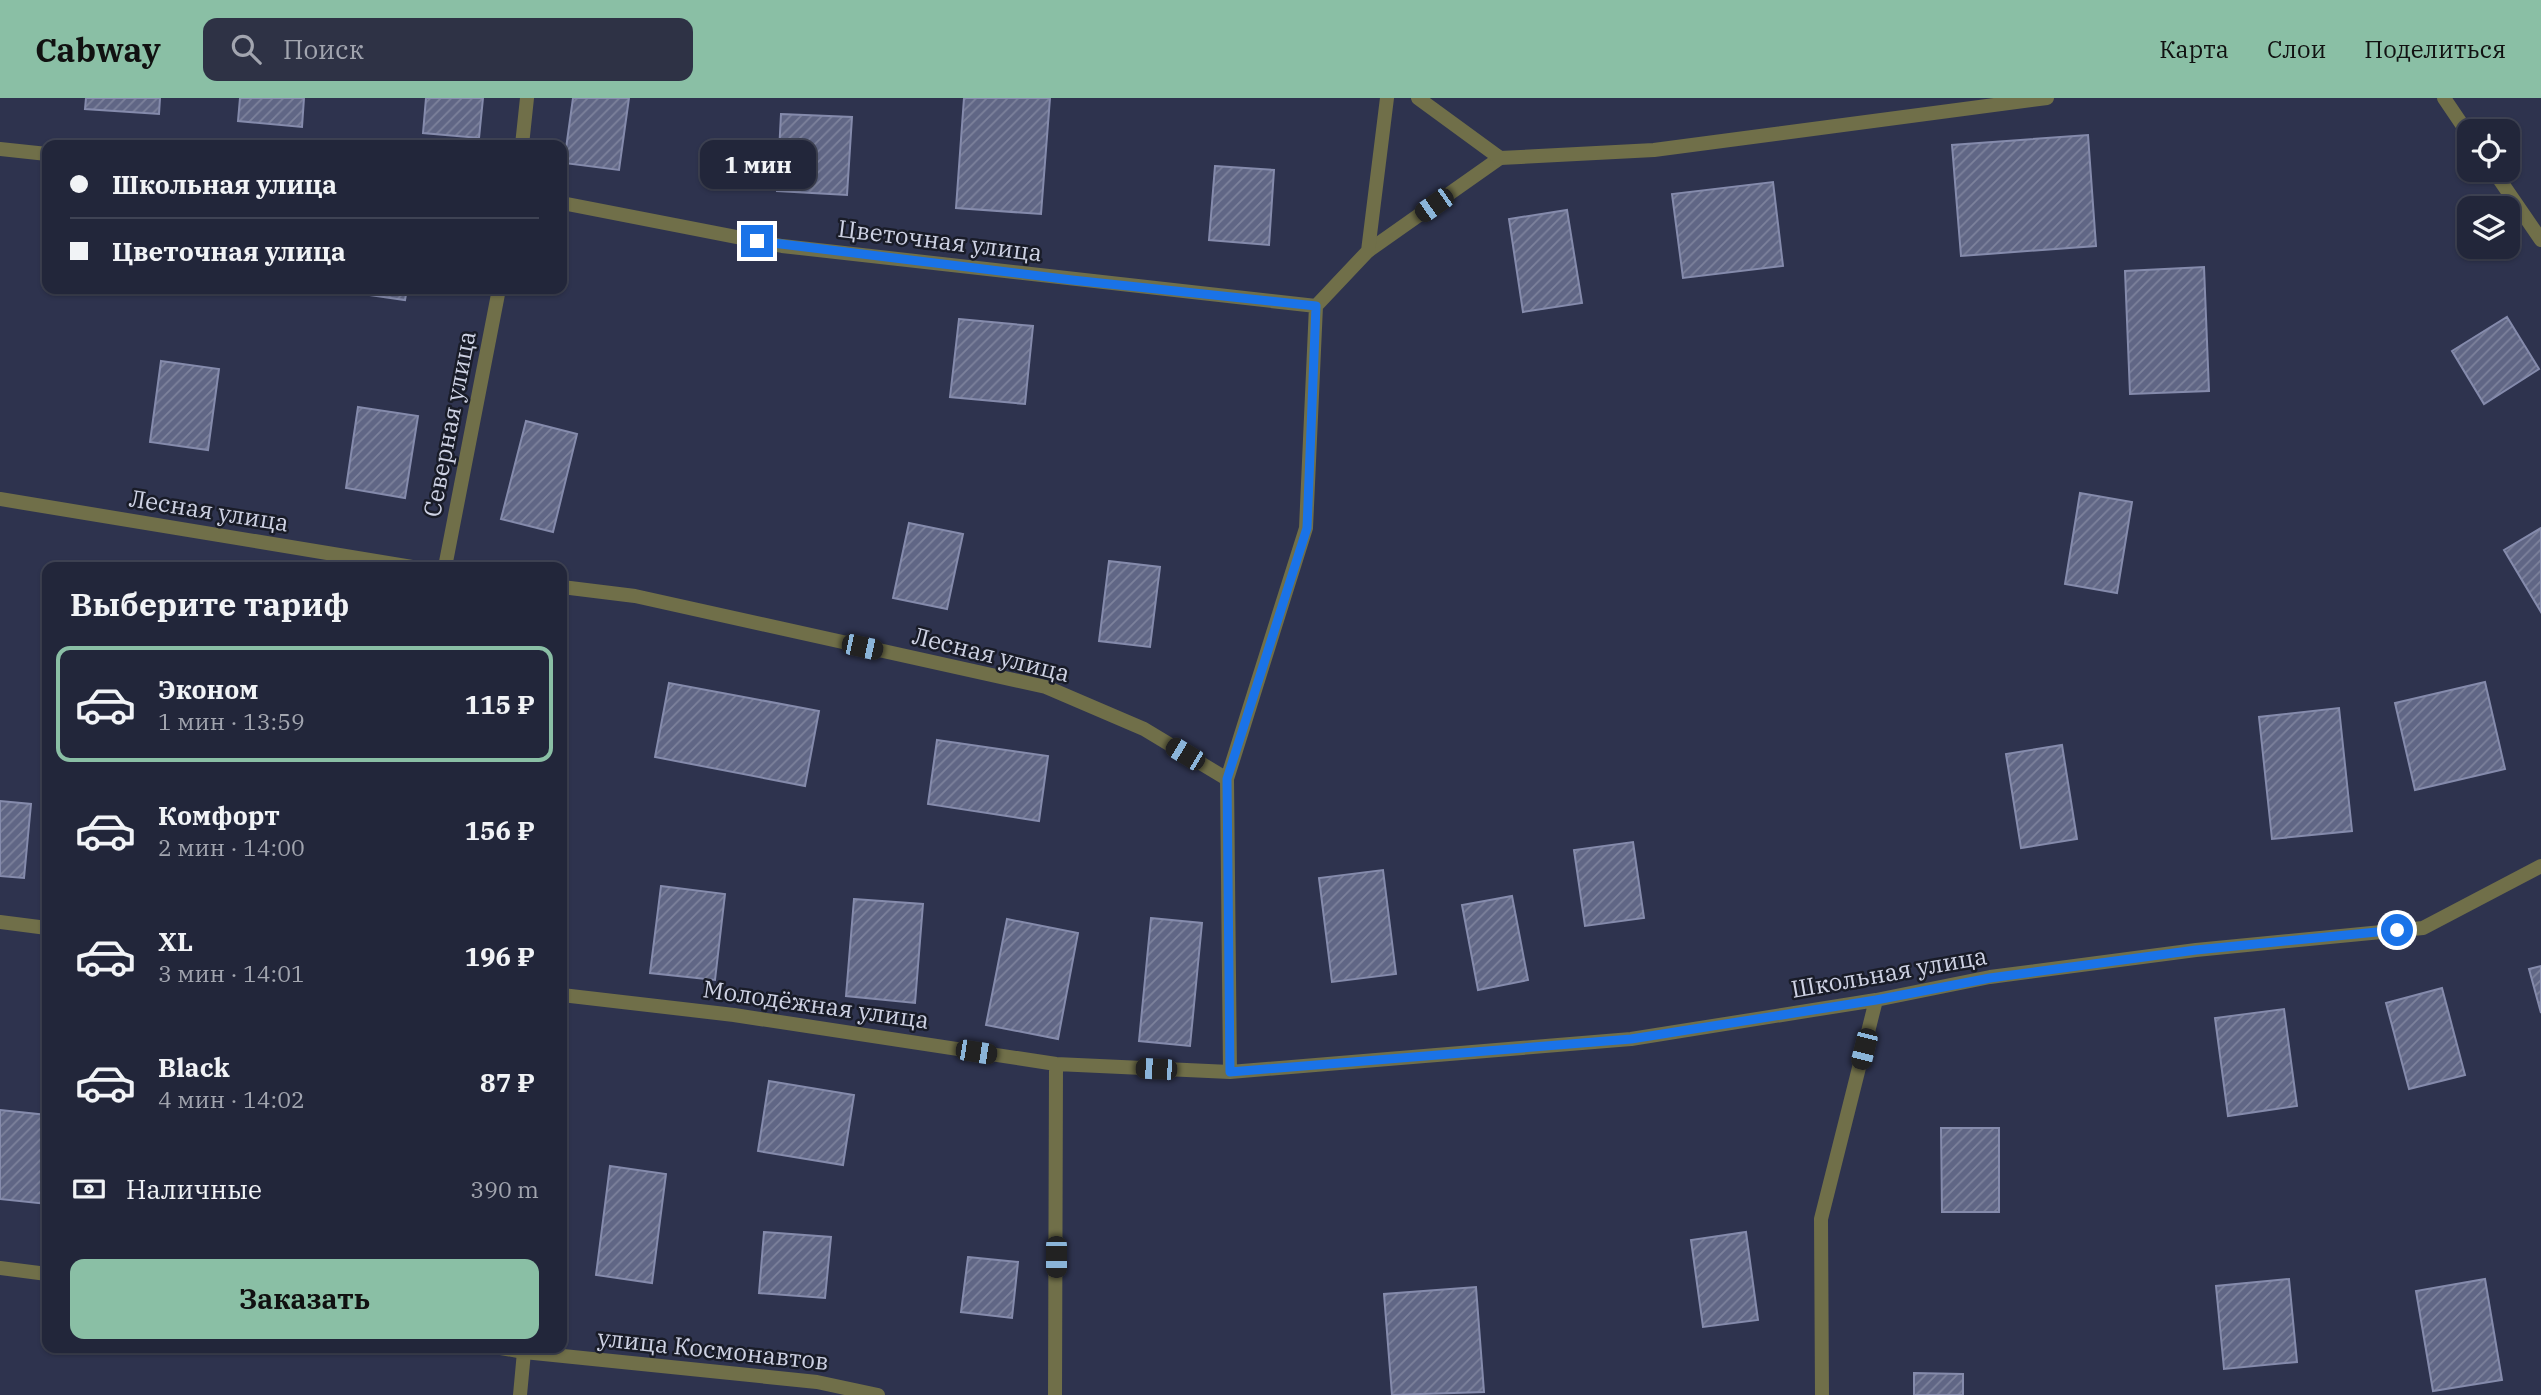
<!DOCTYPE html>
<html lang="ru">
<head>
<meta charset="utf-8">
<style>
  body { margin:0; font-family:"IBM Plex Serif",serif; background:#2e3245; color:#f1f3f6; height:100vh; display:flex; flex-direction:column; font-size:26px; white-space:nowrap }
  * { box-sizing:border-box; margin:0 }
  p { font-size:23px; color:#a2a5af }
  .icon { flex:none; width:38px; height:38px; fill:none; stroke:currentColor; stroke-width:2; stroke-linecap:round; stroke-linejoin:round }
  .map { position:relative; flex:1; overflow:hidden }
  .details { position:absolute; left:42px; top:464px; width:525px; height:791px; display:flex; flex-direction:column; background:#22263a; border-radius:14px; box-shadow:0 2px 5px #0004,0 0 0 2px #3f4354 }
  .details>* { flex:none }
  .hud { position:absolute; left:42px; top:42px; width:525px; height:154px; border-radius:14px; box-shadow:0 2px 5px #0004,0 0 0 2px #3f4354; display:grid; align-content:center; height:154px; padding:0 28px; background:#22263a }
  .buttons { position:absolute; left:2457px; top:21px; display:grid; gap:14px }
  .buttons a { display:grid; place-items:center; width:63px; height:63px; border-radius:14px; background:#22263a; box-shadow:0 2px 5px #0004,0 0 0 2px #3f4354; font-size:35px }
  .end { position:absolute; width:32px; height:32px; margin:-16px; border:9px solid #1a73e8; background:#fff; box-shadow:0 0 0 4px #fff }
  .from { border-radius:50% }
  .bubble { position:absolute; height:49px; border-radius:14px; background:#22263a; box-shadow:0 2px 5px #0004,0 0 0 2px #3f4354; font-size:23px; font-weight:800; line-height:49px; text-align:center }
  .car { position:absolute; width:21px; height:42px; margin:-21px -10px; border-radius:9px; box-shadow:0 0 5px 2px #0007; background:linear-gradient(#222 24%,#8ab4d8 0 40%,#222 0 76%,#8ab4d8 0 86%,#222 0) }
  .hud b { display:flex; align-items:center; gap:24px; height:66px; font-size:26px }
  .hud b+b { border-top:2px solid #3f4354 }
  .hud i { width:18px; height:18px; background:#f1f3f6 }
  ul { padding:0; list-style:none }
  li { display:flex; align-items:center; gap:21px; height:116px; margin:0 14px 10px; padding:0 14px; border:4px solid transparent; border-radius:14px }
  li div { flex:1 }
  li b { display:block; font-size:26px }
  li em { font-style:normal; font-weight:800 }
  li.current { border-color:#8abfa5 }
  li>.icon { width:63px; height:63px; stroke-width:1.5 }
  h2 { padding:0 28px; font-size:32px; line-height:84px }
  .pay { display:flex; align-items:center; gap:18px; height:77px; padding:0 28px; font-size:26px }
  .pay p { margin-inline-start:auto }
  .primary-button { display:flex; gap:14px; margin-top:auto; padding:14px 28px }
  .primary-button a { flex:1; height:80px; border-radius:14px; background:#8abfa5; color:#111; font-size:28px; font-weight:800; line-height:80px; text-align:center }
  header { display:flex; align-items:center; gap:42px; box-sizing:border-box; height:98px; padding:0 35px; background:#8abfa5; color:#111 }
  header strong { font-size:33px }
  nav { display:flex; gap:38px; margin-inline-start:auto; font-size:24px }
  .search { width:490px; height:63px; background:#2e3245; display:flex; align-items:center; gap:18px; box-sizing:border-box; padding:0 24px; border-radius:14px; color:#a2a5af; font-size:26px }
  .map>svg:first-child { display:block }
  .building { fill:url(#building-hatch); stroke:#858bac; stroke-width:2 }
  .lines { fill:none; stroke-linecap:round; stroke-linejoin:round }
  .service { stroke:#706f49; stroke-width:14 }
  .minor { stroke:#706f49; stroke-width:14 }
  .route { stroke:#1a73e8; stroke-width:9 }
  .labels { text-anchor:middle; stroke-width:5; stroke-linejoin:round; paint-order:stroke }
  .street-label { font-size:24px; fill:#ced2e4; stroke:#191c28 }
</style>
</head>
<body>
<header>
<strong>Cabway</strong>
<div class="search"><svg class="icon" aria-label="search" viewBox="0 0 24 24"><circle cx="10" cy="10" r="6"/><path d="M15 15l6 6"/></svg>Поиск</div>
<nav><a>Карта</a><a>Слои</a><a>Поделиться</a></nav>
</header>
<div class="map">
<svg width="2541" height="1297" viewBox="0 0 2541 1297">
  <defs>
    <pattern id="building-hatch" width="6" height="6" patternUnits="userSpaceOnUse" patternTransform="scale(1.75)"><rect width="6" height="6" fill="#606685"/><path d="M-1 1l2-2M0 6l6-6M5 7l2-2" fill="none" stroke="#7d829c"/></pattern>
  </defs>
  <rect width="100%" height="100%" fill="#2e334e"/>
  <path class="building" d="M86,0h74l-1,16 -74,-5z
    M240,0h64l-2,29 -64,-6z
    M426,0h57l-4,40 -56,-5z
    M573,0h56l-10,72 -55,-7z
    M964,0h86l-9,116 -85,-6z
    M781,16l71,3 -5,78 -70,-4z
    M2088,37l8,111 -135,10 -9,-111z
    M1215,68l59,4 -5,75 -60,-5z
    M1773,84l10,84 -100,12 -11,-84z
    M1567,112l15,93 -59,9 -14,-93z
    M2204,169l5,124 -79,3 -5,-123z
    M328,191h79l-2,11z
    M2507,219l32,52 -55,35 -32,-53z
    M959,221l74,7 -8,78 -75,-7z
    M161,263l58,8 -11,81 -58,-8z
    M358,309l60,9 -13,82 -59,-10z
    M526,323l51,13 -24,98 -52,-13z
    M2080,395l52,9 -15,91 -52,-9z
    M909,425l54,11 -16,75 -54,-11z
    M2541,430v84l-37,-62z
    M1109,463l51,6 -10,80 -51,-6z
    M2485,584l20,87 -90,21 -20,-87z
    M669,585l150,28 -14,75 -150,-29z
    M2339,610l13,123 -80,8 -13,-122z
    M937,642l111,16 -9,65 -111,-17z
    M2062,647l15,94 -56,9 -15,-94z
    M0,703l31,3 -7,74 -24,-2z
    M1633,744l11,76 -59,8 -11,-76z
    M1383,772l13,104 -64,8 -13,-104z
    M661,788l64,8 -10,86 -65,-7z
    M1512,798l16,84 -50,10 -16,-85z
    M854,801l69,5 -8,99 -69,-7z
    M1151,820l51,5 -12,123 -51,-5z
    M1007,821l71,14 -20,106 -72,-14z
    M2541,868v47l-12,-44z
    M2442,890l23,87 -56,14 -23,-86z
    M2284,911l13,97 -69,10 -13,-98z
    M769,983l85,14 -11,70 -85,-14z
    M0,1012l47,5v89l-47,-5z
    M1941,1030h58v84h-57z
    M610,1068l56,8 -14,109 -56,-8z
    M764,1134l67,5 -6,61 -66,-5z
    M1746,1134l12,88 -55,7 -12,-87z
    M968,1159l50,5 -6,56 -51,-6z
    M2289,1181l8,83 -73,7 -8,-83z
    M2485,1181l17,101 -69,11 -17,-100z
    M1476,1189l8,105 -92,3 -8,-101z
    M1914,1275l49,1v21h-49z"/>
  <g class="lines">
    <path class="service" d="M1368,153l132,-93
      M520,1297l4,-43"/>
    <path class="minor" d="M1418,0l82,60 154,-8 393,-52
      M2444,0l25,37
      M522,47l5,-47
      M0,51l47,5
      M2493,72l48,70
      M562,105l220,43 534,60
      M0,401l412,68
      M445,469l54,-278
      M562,489l73,9 411,91 98,42 83,50
      M0,824l47,6
      M562,897l172,20 322,49 174,8 401,-33 245,-39 114,-23 206,-27 227,-22 118,-62
      M1230,974l-3,-293 79,-251 10,-222 52,-55 19,-153
      M0,1170l47,6
      M501,1250l23,4 293,30 61,13
      M1055,1297l1,-331
      M1822,1297l-1,-176 55,-219"/>
  </g>
  <g class="lines">
    <path class="route" d="M757,143l315,39 244,26 -9,222 -80,251 3,293 401,-33 245,-39 114,-22 206,-28 201,-20"/>
  </g>
  <g class="labels">
    <g class="street-label">
      <text transform="translate(940 143) rotate(7)" y="8">Цветочная улица</text>
      <text transform="translate(450 326) rotate(-79)" y="8">Северная улица</text>
      <text transform="translate(209 413) rotate(9)" y="8">Лесная улица</text>
      <text transform="translate(991 557) rotate(14)" y="8">Лесная улица</text>
      <text transform="translate(1889 875) rotate(-10)" y="8">Школьная улица</text>
      <text transform="translate(816 907) rotate(8)" y="8">Молодёжная улица</text>
      <text transform="translate(713 1252) rotate(6)" y="8">улица Космонавтов</text>
    </g>
  </g>
</svg>
<div class="buttons">
<a><svg class="icon" aria-label="locate" viewBox="0 0 24 24"><circle cx="12" cy="12" r="6"/><path d="M12 2v4M12 18v4M2 12h4M18 12h4"/></svg></a>
<a><svg class="icon" aria-label="layers" viewBox="0 0 24 24"><path d="M12 4l9 5-9 5-9-5zM3 14l9 5 9-5"/></svg></a>
</div>
<i class="end from" style="left:2397px;top:832px"></i>
<i class="end" style="left:757px;top:143px"></i>
<div class="bubble" style="left:700px;top:42px;width:116px">1 мин</div>
<i class="car" style="left:1434px;top:107px;rotate:235deg"></i>
<i class="car" style="left:862px;top:549px;rotate:102deg"></i>
<i class="car" style="left:1185px;top:656px;rotate:301deg"></i>
<i class="car" style="left:1864px;top:951px;rotate:194deg"></i>
<i class="car" style="left:976px;top:954px;rotate:99deg"></i>
<i class="car" style="left:1156px;top:971px;rotate:273deg"></i>
<i class="car" style="left:1056px;top:1159px;rotate:180deg"></i>
<div class="hud">
<b><i class="from"></i>Школьная улица</b>
<b><i></i>Цветочная улица</b>
</div>
<section class="details">
<h2>Выберите тариф</h2>
<ul>
<li class="current"><svg class="icon" aria-label="car" viewBox="0 0 24 24"><path d="M5 17H2v-5l4-1 3-4h7l3 4 3 1v5h-3M9 17h6M6 11h13"/><circle cx="7" cy="17" r="2"/><circle cx="17" cy="17" r="2"/></svg><div><b>Эконом</b><p>1 мин · 13:59</p></div><em>115 ₽</em></li>
<li><svg class="icon" aria-label="car" viewBox="0 0 24 24"><path d="M5 17H2v-5l4-1 3-4h7l3 4 3 1v5h-3M9 17h6M6 11h13"/><circle cx="7" cy="17" r="2"/><circle cx="17" cy="17" r="2"/></svg><div><b>Комфорт</b><p>2 мин · 14:00</p></div><em>156 ₽</em></li>
<li><svg class="icon" aria-label="car" viewBox="0 0 24 24"><path d="M5 17H2v-5l4-1 3-4h7l3 4 3 1v5h-3M9 17h6M6 11h13"/><circle cx="7" cy="17" r="2"/><circle cx="17" cy="17" r="2"/></svg><div><b>XL</b><p>3 мин · 14:01</p></div><em>196 ₽</em></li>
<li><svg class="icon" aria-label="car" viewBox="0 0 24 24"><path d="M5 17H2v-5l4-1 3-4h7l3 4 3 1v5h-3M9 17h6M6 11h13"/><circle cx="7" cy="17" r="2"/><circle cx="17" cy="17" r="2"/></svg><div><b>Black</b><p>4 мин · 14:02</p></div><em>87 ₽</em></li>
</ul>
<div class="pay"><svg class="icon" aria-label="cash" viewBox="0 0 24 24"><path d="M3 7h18v10H3z"/><circle cx="12" cy="12" r="2"/></svg>Наличные<p>390 m</p></div>
<div class="primary-button"><a>Заказать</a></div>
</section>
</div>
</body>
</html>
